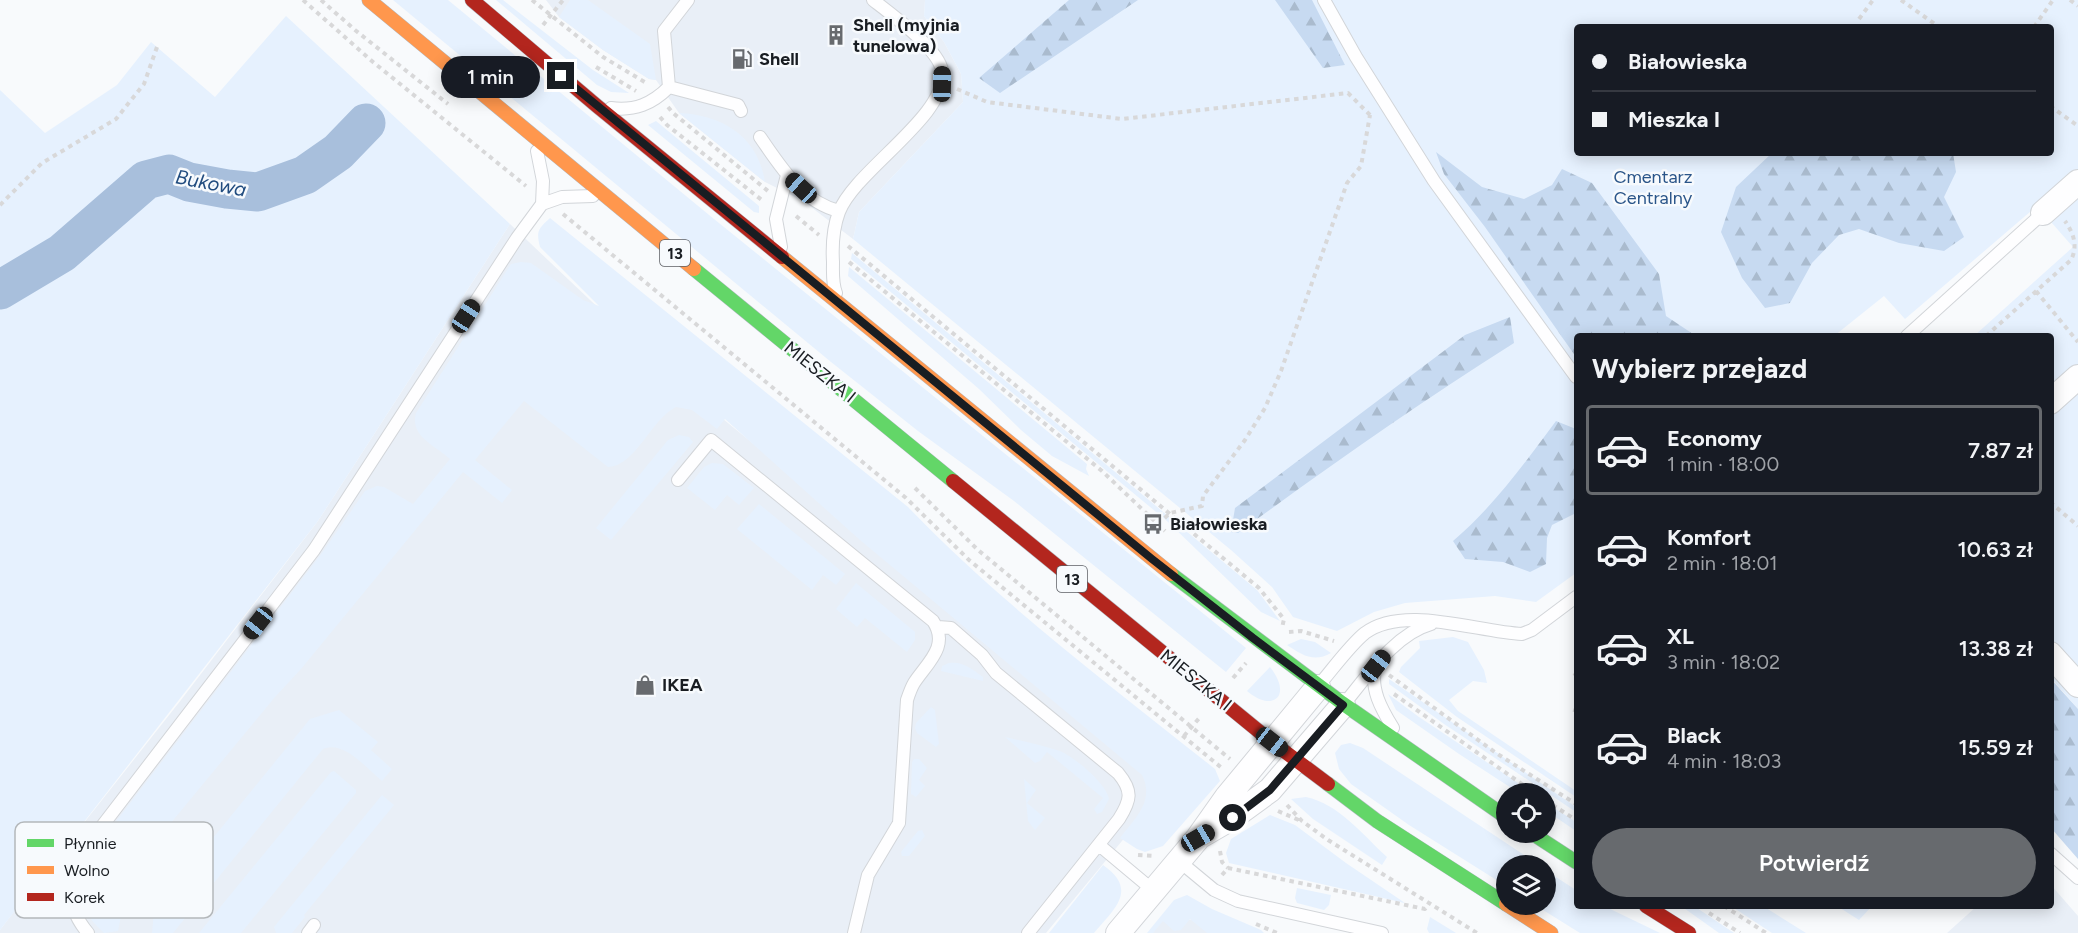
<!DOCTYPE html>
<html lang="pl">
<head>
<meta charset="utf-8">
<style>
  body { margin:0; font-family:Figtree,sans-serif; background:#242831; color:#f1f3f6; height:100vh; display:flex; flex-direction:column; font-size:22px; white-space:nowrap }
  * { box-sizing:border-box; margin:0 }
  p { font-size:20px; color:#9ea1a6 }
  .icon { flex:none; width:33px; height:33px; fill:none; stroke:currentColor; stroke-width:2; stroke-linecap:round; stroke-linejoin:round }
  .map { position:relative; flex:1; overflow:hidden }
  .details { position:absolute; left:1574px; top:333px; width:480px; height:576px; display:flex; flex-direction:column; background:#171b24; border-radius:6px; box-shadow:0 3px 15px #0003 }
  .details>* { flex:none }
  .banner { position:absolute; left:1574px; top:24px; width:480px; height:132px; border-radius:6px; box-shadow:0 3px 15px #0003; display:grid; align-content:center; height:132px; padding:0 18px; background:#171b24 }
  .buttons { position:absolute; left:1496px; top:783px; display:grid; gap:12px }
  .buttons a { display:grid; place-items:center; width:60px; height:60px; border-radius:50%; background:#171b24; box-shadow:0 3px 15px #0003; font-size:30px }
  .end { position:absolute; width:27px; height:27px; margin:-14px; border:8px solid #191d22; background:#fff; box-shadow:0 0 0 3px #fff }
  .from { border-radius:50% }
  .bubble { position:absolute; height:42px; border-radius:21px; background:#171b24; box-shadow:0 3px 15px #0003; font-size:20px; font-weight:600; line-height:42px; text-align:center }
  .car { position:absolute; width:18px; height:36px; margin:-18px -9px; border-radius:8px; box-shadow:0 0 4px 2px #0007; background:linear-gradient(#222 24%,#8ab4d8 0 40%,#222 0 76%,#8ab4d8 0 86%,#222 0) }
  .banner b { display:flex; align-items:center; gap:21px; height:57px; font-size:22px }
  .banner b+b { border-top:2px solid #363941 }
  .banner i { width:15px; height:15px; background:#f1f3f6 }
  ul { padding:0; list-style:none }
  li { display:flex; align-items:center; gap:18px; height:90px; margin:0 12px 9px; padding:0 6px; border:3px solid transparent; border-radius:6px }
  li div { flex:1 }
  li b { display:block; font-size:22px }
  li em { font-style:normal; font-weight:600 }
  li.on { border-color:#676a6e }
  li>.icon { width:54px; height:54px; stroke-width:1.5 }
  h2 { padding:0 18px; font-size:27px; line-height:72px }
  .action { display:flex; gap:12px; margin-top:auto; padding:12px 18px }
  .action a { flex:1; height:69px; border-radius:36px; background:#676a6e; color:#fff; font-size:24px; font-weight:600; line-height:69px; text-align:center }
  .map>svg:first-child { display:block }
  .built { fill:#e9eff7 }
  .green { fill:#e6f1fe; fill-rule:evenodd }
  .forest { fill:url(#forest-firs) }
  .lines { fill:none; stroke-linecap:round; stroke-linejoin:round }
  .river { stroke:#a8bfdc; stroke-width:39 }
  .lane-casing { stroke:#d2d5d9; stroke-width:14 }
  .street-casing { stroke:#d2d5d9; stroke-width:26 }
  .fast-casing { stroke:#b2bac2; stroke-width:15 }
  .slow-casing { stroke:#b2bac2; stroke-width:15 }
  .jam-casing { stroke:#b2bac2; stroke-width:15 }
  .path { stroke:#d8d8d9; stroke-width:4; stroke-dasharray:4.5 4.5; stroke-linecap:butt }
  .lane { stroke:#fefeff; stroke-width:12 }
  .street { stroke:#fefeff; stroke-width:24 }
  .fast { stroke:#63d668; stroke-width:14 }
  .slow { stroke:#ff974d; stroke-width:14 }
  .jam { stroke:#b3261e; stroke-width:14 }
  .route { stroke:#191d22; stroke-width:8 }
  .labels { text-anchor:middle; stroke-width:5; stroke-linejoin:round; paint-order:stroke }
  .shield { fill:#f7fafd; stroke:#5c5f64; stroke-width:1.5 }
  .shield-label { font-size:16px; font-weight:bold; fill:#191d22 }
  .poi-label { font-size:18px; font-weight:bold; fill:#191d22; stroke:#f7fafd; text-anchor:start }
  .park-label { font-size:18px; fill:#2a5589; stroke:#f7fafd }
  .street-label { font-size:18px; fill:#191d22; stroke:#f7fafd }
  .water-label { font-size:20px; font-style:italic; fill:#214c7f; stroke:#f7fafd }
  .key { fill:#f7fafd; stroke:#b4b8bb; stroke-width:1.5 }
  .key-label { font-size:16px; fill:#191d22 }
</style>
</head>
<body>
<div class="map">
<svg width="2078" height="933" viewBox="0 0 2078 933">
  <defs>
    <pattern id="forest-firs" width="22" height="20" patternUnits="userSpaceOnUse" patternTransform="scale(1.5)"><rect width="22" height="20" fill="#c7daf1"/><path d="M5 1l3.5 6h-7zM16 11l3.5 6h-7z" fill="#aabbce"/></pattern>
  </defs>
  <rect width="100%" height="100%" fill="#f8fafc"/>
  <path class="built" d="M546,0h379l-1,16 20,26 17,32 2,28 -104,110 -6,27 -50,-38 -38,-19 -86,-69 -23,-33 -7,-1 -46,-29 -44,-33z
    M510,224l158,150 501,410 -123,149h-1046v-3l19,-25 162,-205 137,-179z
    M2051,885l27,31v17h-131l30,-27h73z
    M1162,919l59,1 40,13h-111z"/>
  <path class="green" d="M393,0h55l266,219 532,429 -20,24 -212,-171 -96,-70 -87,-69z
    M496,0h7l90,70 36,23 -18,-1 -14,-7z
    M570,0h18l62,44 6,36 -7,-1 -46,-29 -44,-33z
    M925,0h1153v709l-27,-31 -1,-342h-76l99,-89 -36,-41 -132,113 -21,-23 -50,40h-258v237l-40,29 -41,-6 -90,7 -31,9 -37,19 -44,-14 -21,-30 -41,-37 -378,-311 6,-27 104,-110 -2,-28 -17,-32 -20,-26zM1576,27h474v126h-474z
    M286,16l224,208 -192,297 -318,409v-840l45,43 72,-48 34,-43 64,55z
    M679,113c43,2 79,23 86,69z
    M656,121l103,85v7l-5,-1 -106,-87z
    M550,218l358,289c93,97 202,178 307,262l5,12 -57,65 -18,6 -8,-3 -17,-11c15,-20 35,-37 22,-63l-282,-235 -135,-121 -8,10 -25,-19 -16,-3c-25,12 -40,59 -68,60l-84,-66 -49,59 37,30 -10,13 -39,-31 -162,197 -26,28 -129,156 -21,43 -7,35 -14,2c-25,-23 -28,-39 -19,-71l237,-309 43,-62 12,-5 7,1 29,17 37,-45c-14,-13 -41,-23 -34,-46l95,-149 10,-2 10,1 52,37 16,6 -59,-59c-4,-16 -2,-18 10,-29z
    M852,253l405,337 23,31 -19,-9 -94,-91 -316,-262z
    M849,267l238,197 -1,5 3,7 -37,-20 -31,-26 -42,-41 -131,-113z
    M679,435l10,2 4,5 -82,98 -15,-12 72,-88z
    M712,463l11,1 31,24 -15,17 -12,-10 -12,15 -28,-22 17,-21z
    M759,504l86,70 -9,11 -13,-10 -11,15 -75,-61z
    M856,583l59,49v8l-8,12 -42,-34 -8,9 -21,-18z
    M1453,637l15,5 16,28 3,13 -14,-2 -24,19 9,11 118,80v6l-119,-80 -58,-45 2,-5 19,-19 -1,-7z
    M1301,639l14,3 16,11c-17,10 -29,2 -44,-8z
    M949,663c14,-2 23,6 34,14v4l-42,-10 1,-5z
    M1270,667c23,29 3,46 -23,24z
    M1389,679l187,128v5l-132,-88 -55,-40z
    M1388,694l31,23 114,76h-14l-60,-39 -63,-44z
    M931,707l4,3 4,34 -3,3 -19,-14 -2,-5 1,-5z
    M339,710l39,32 -7,8 21,19 -10,12c-16,-13 -38,-41 -59,-32l-150,184h-21l2,-21 14,-25h5l137,-168z
    M1005,737c18,4 37,8 55,14 14,6 47,33 49,48l-7,13 -5,2 -3,-5 9,-11 -56,-46 -7,9 -5,2z
    M1350,743l13,5 176,117 -33,1v20l-97,-61 -58,-41 -12,-15 -4,-16 6,-8z
    M914,759h5l8,9 -8,12 6,6 -9,11 -5,-3 1,-32z
    M334,771l22,19v3l-115,140h-42l132,-161z
    M1024,779l12,11 -9,13 18,15 -10,12 -7,-9z
    M382,795l12,10 -90,110 1,2 -13,16h-16l-2,-6z
    M1306,797c33,7 57,38 81,60l-5,8 -69,-46 -22,-20z
    M1545,802l31,20v9l-31,-21z
    M1270,815l25,10 51,38 59,40 -176,-40 -3,-10 5,-14z
    M922,830l3,6 -16,20h-7l-1,-4 17,-21z
    M1103,865c36,25 11,44 -9,68h-45z
    M1545,870l31,20v16h28l56,27h-80l-45,-28 10,-1z
    M1297,888l34,7 -2,10 -5,5 -27,-7 -2,-5z
    M1187,895l25,14 49,21 3,3h-57l-17,-14 -9,11 -7,1 -11,-10 -10,12h-6l27,-33z
    M1681,906h13l40,27h-15z
    M1731,906h32l43,27h-34z
    M1837,906h35l-13,14z
    M1430,917l26,16h-27l-2,-4z"/>
  <path class="forest" d="M1069,0h69l-138,93 -21,-15z
    M1275,0h37l33,65 -22,3z
    M1436,152l46,35 42,12 28,-14 10,-16 30,14 67,91 7,42 30,20h-120v21l-91,-130 -41,-53z
    M1772,153h181l3,19 -12,25 20,40 -20,14 -45,-8 -40,-14 -20,6 -27,28 -22,40 -25,5 -23,-30 -21,-46 15,-45z
    M1510,317l4,26c-95,60 -186,124 -276,190l-7,-1 4,-24 230,-173z
    M1556,421l20,8v84l-24,12 -5,13 -1,26 -16,8 -27,-10 -38,-3 -12,-18c41,-35 71,-77 103,-120z
    M2050,678l28,31v150l-27,-31z"/>
  <g class="lines">
    <path class="river" d="M0,290l62,-37 84,-73 23,-6 20,8 38,7 31,3 47,-17 33,-23 28,-29"/>
    <g class="lane-casing">
      <path id="lane" d="M1324,0l32,57 78,124 142,196
        M669,87l69,18 3,6
        M611,108c24,3 41,-4 58,-21l-5,-56 24,-31
        M760,137c21,30 42,65 79,74
        M542,204l20,-7 31,-1
        M781,247l-5,-28 11,-44
        M836,293c-4,-10 -3,-21 -3,-31 -1,-17 0,-34 6,-50 16,-42 110,-97 103,-141 -3,-22 -51,-57 -69,-71
        M1907,336l136,-123
        M678,480l33,-40 222,181c17,25 -6,42 -19,62 -3,5 -5,11 -7,17l-8,123 -31,52 -14,58
        M938,627l13,1 31,27 14,18 122,100c15,18 13,27 1,46l-91,114
        M1376,666c-7,22 6,44 17,62
        M1319,685c13,-15 31,-40 46,-52 39,-29 112,-1 157,1l10,-4 44,-33
        M1344,704c24,-29 51,-70 87,-80
        M1099,845l55,46
        M2050,853l28,25
        M1179,861l35,29 24,11 144,32
        M88,933c-19,-22 -22,-46 -12,-73l238,-310 203,-312 25,-34 1,-23 -6,-30
        M308,933l6,-8"/>
    </g>
    <g class="street-casing">
      <path id="street" d="M2043,213l35,-31
        M2050,402l28,-25
        M2050,654l28,31
        M1202,835l31,-18 37,-27 73,-85
        M1118,933l80,-95 29,-41 91,-110"/>
    </g>
    <g class="fast-casing">
      <path id="fast" d="M694,269l259,212
        M1171,574l171,129 164,114
        M1328,784l49,37 129,83
        M1530,832l46,30"/>
    </g>
    <g class="slow-casing">
      <path id="slow" d="M369,0l325,269
        M782,257l389,317
        M1506,904l45,29"/>
    </g>
    <g class="jam-casing">
      <path id="jam" d="M472,0l125,106 185,151
        M953,481l319,261 56,42
        M1646,906l43,27"/>
    </g>
    <path class="path" d="M303,0l70,62 153,124
      M321,0l34,30 93,74
      M532,0l71,57 45,27
      M1901,0l38,27
      M2070,0l8,6
      M1859,19l14,-19
      M543,25l20,-25
      M2034,27l19,-27
      M596,67l40,24
      M957,89l30,13 135,17 226,-26 22,22
      M2050,106l28,20
      M668,107l5,6 95,78
      M660,117l7,8 96,76
      M0,205l42,-42 74,-44 28,-35 13,-37
      M563,214l343,284 63,62 254,209
      M796,216l23,19
      M848,246l411,342 25,31 -2,9
      M849,262l253,209 63,60
      M2036,291l42,51
      M1986,336l85,-76c7,-14 3,-26 -6,-39
      M915,488l63,62 252,209
      M2050,502l28,24
      M1158,524l12,-11 32,-7 1,-10 42,-56 20,-32 16,-37 66,-188 14,-17 9,-51
      M1289,632l12,-1 33,10
      M1574,673l2,2
      M1389,675l107,78 80,51
      M1233,678l13,-15
      M1394,694l142,100
      M1576,708l-2,5 2,4
      M1184,736l17,-20
      M1545,800l31,20
      M1287,805l15,16 26,19 149,93
      M1278,811l23,10
      M1220,851l2,11 6,6
      M1138,855l16,1
      M1222,875l6,-7 197,41 4,-6
      M1724,906l42,27
      M1709,913l31,20
      M1256,924l21,9"/>
    <use href="#lane" class="lane"/>
    <use href="#street" class="street"/>
    <use href="#fast" class="fast"/>
    <use href="#slow" class="slow"/>
    <use href="#jam" class="jam"/>
  </g>
  <g class="lines">
    <path class="route" d="M561,76l591,483 101,79 90,67 -73,85 -37,28"/>
  </g>
  <defs>
    <g id="building-bare" transform="scale(1.62)"><path d="M-4-6H4V6H1V3H-1V6H-4ZM-2.5-4.3h1.7v1.8h-1.7ZM.8-4.3h1.7v1.8H.8ZM-2.5-1h1.7V.8h-1.7ZM.8-1h1.7V.8H.8Z" fill="#676a6e" stroke="#f7fafd" stroke-width="2.5" paint-order="stroke"/></g>
    <g id="fuel-bare" transform="scale(1.62)"><path d="M-5.5-6h7V0h2V4h1.3V-2.5L3-4.5l.8-.8L6-3V5H2.5V1h-1V6h-7ZM-4.2-4.7v3.2H.2V-4.7Z" fill="#676a6e" stroke="#f7fafd" stroke-width="2.5" paint-order="stroke"/></g>
    <g id="bus-bare" transform="scale(1.62)"><path d="M-5-6H5V4H4V6H2V4H-2V6H-4V4H-5ZM-3.5-4V0h7V-4ZM-3.5 1.2v1.5H-2V1.2ZM2 1.2v1.5H3.5V1.2Z" fill="#676a6e" stroke="#f7fafd" stroke-width="2.5" paint-order="stroke"/></g>
    <g id="shop-bare" transform="scale(1.62)"><path d="M-5-2.5h2.3a2.7 3.5 0 0 1 5.4 0H5L5.5 6h-11ZM-1.5-2.5h3a1.5 2.3 0 0 0-3 0Z" fill="#676a6e" stroke="#f7fafd" stroke-width="2.5" paint-order="stroke"/></g>
  </defs>
  <g fill-rule="evenodd">
    <use href="#building-bare" x="836" y="35"/>
    <use href="#fuel-bare" x="742" y="59"/>
    <use href="#bus-bare" x="1153" y="524"/>
    <use href="#shop-bare" x="645" y="685"/>
  </g>
  <g class="labels">
    <g class="shield">
      <rect x="660" y="240" width="30" height="26" rx="4.5"/>
      <rect x="1057" y="566" width="30" height="26" rx="4.5"/>
    </g>
    <g class="shield-label">
      <text x="675" y="259">13</text>
      <text x="1072" y="585">13</text>
    </g>
    <g class="poi-label">
      <text x="853" y="31">Shell (myjnia<tspan x="853" dy="21">tunelowa)</tspan></text>
      <text x="759" y="65">Shell</text>
      <text x="1170" y="530">Białowieska</text>
      <text x="662" y="691">IKEA</text>
    </g>
    <g class="park-label">
      <text x="1653" y="183">Cmentarz<tspan x="1653" dy="21">Centralny</tspan></text>
    </g>
    <g class="street-label">
      <text transform="translate(820 372) rotate(39)" y="6">MIESZKA I</text>
      <text transform="translate(1196 680) rotate(39)" y="6">MIESZKA I</text>
    </g>
    <g class="water-label">
      <text transform="translate(211 183) rotate(11)" y="7">Bukowa</text>
    </g>
  </g>
  <rect x="15" y="822" width="198" height="96" rx="9" class="key"/>
  <rect x="27" y="839" width="27" height="8" fill="#63d668"/>
  <rect x="27" y="866" width="27" height="8" fill="#ff974d"/>
  <rect x="27" y="893" width="27" height="8" fill="#b3261e"/>
  <g class="key-label">
    <text x="64" y="849">Płynnie</text>
    <text x="64" y="876">Wolno</text>
    <text x="64" y="903">Korek</text>
  </g>
</svg>
<div class="buttons">
<a><svg class="icon" aria-label="locate" viewBox="0 0 24 24"><circle cx="12" cy="12" r="6"/><path d="M12 2v4M12 18v4M2 12h4M18 12h4"/></svg></a>
<a><svg class="icon" aria-label="layers" viewBox="0 0 24 24"><path d="M12 4l9 5-9 5-9-5zM3 14l9 5 9-5"/></svg></a>
</div>
<i class="end from" style="left:1233px;top:818px"></i>
<i class="end" style="left:561px;top:76px"></i>
<div class="bubble" style="left:441px;top:56px;width:99px">1 min</div>
<i class="car" style="left:942px;top:84px;rotate:1deg"></i>
<i class="car" style="left:801px;top:188px;rotate:312deg"></i>
<i class="car" style="left:466px;top:316px;rotate:33deg"></i>
<i class="car" style="left:258px;top:623px;rotate:218deg"></i>
<i class="car" style="left:1376px;top:666px;rotate:38deg"></i>
<i class="car" style="left:1272px;top:742px;rotate:128deg"></i>
<i class="car" style="left:1198px;top:838px;rotate:60deg"></i>
<div class="banner">
<b><i class="from"></i>Białowieska</b>
<b><i></i>Mieszka I</b>
</div>
<section class="details">
<h2>Wybierz przejazd</h2>
<ul>
<li class="on"><svg class="icon" aria-label="car" viewBox="0 0 24 24"><path d="M5 17H2v-5l4-1 3-4h7l3 4 3 1v5h-3M9 17h6M6 11h13"/><circle cx="7" cy="17" r="2"/><circle cx="17" cy="17" r="2"/></svg><div><b>Economy</b><p>1 min · 18:00</p></div><em>7.87 zł</em></li>
<li><svg class="icon" aria-label="car" viewBox="0 0 24 24"><path d="M5 17H2v-5l4-1 3-4h7l3 4 3 1v5h-3M9 17h6M6 11h13"/><circle cx="7" cy="17" r="2"/><circle cx="17" cy="17" r="2"/></svg><div><b>Komfort</b><p>2 min · 18:01</p></div><em>10.63 zł</em></li>
<li><svg class="icon" aria-label="car" viewBox="0 0 24 24"><path d="M5 17H2v-5l4-1 3-4h7l3 4 3 1v5h-3M9 17h6M6 11h13"/><circle cx="7" cy="17" r="2"/><circle cx="17" cy="17" r="2"/></svg><div><b>XL</b><p>3 min · 18:02</p></div><em>13.38 zł</em></li>
<li><svg class="icon" aria-label="car" viewBox="0 0 24 24"><path d="M5 17H2v-5l4-1 3-4h7l3 4 3 1v5h-3M9 17h6M6 11h13"/><circle cx="7" cy="17" r="2"/><circle cx="17" cy="17" r="2"/></svg><div><b>Black</b><p>4 min · 18:03</p></div><em>15.59 zł</em></li>
</ul>
<div class="action"><a>Potwierdź</a></div>
</section>
</div>
</body>
</html>
